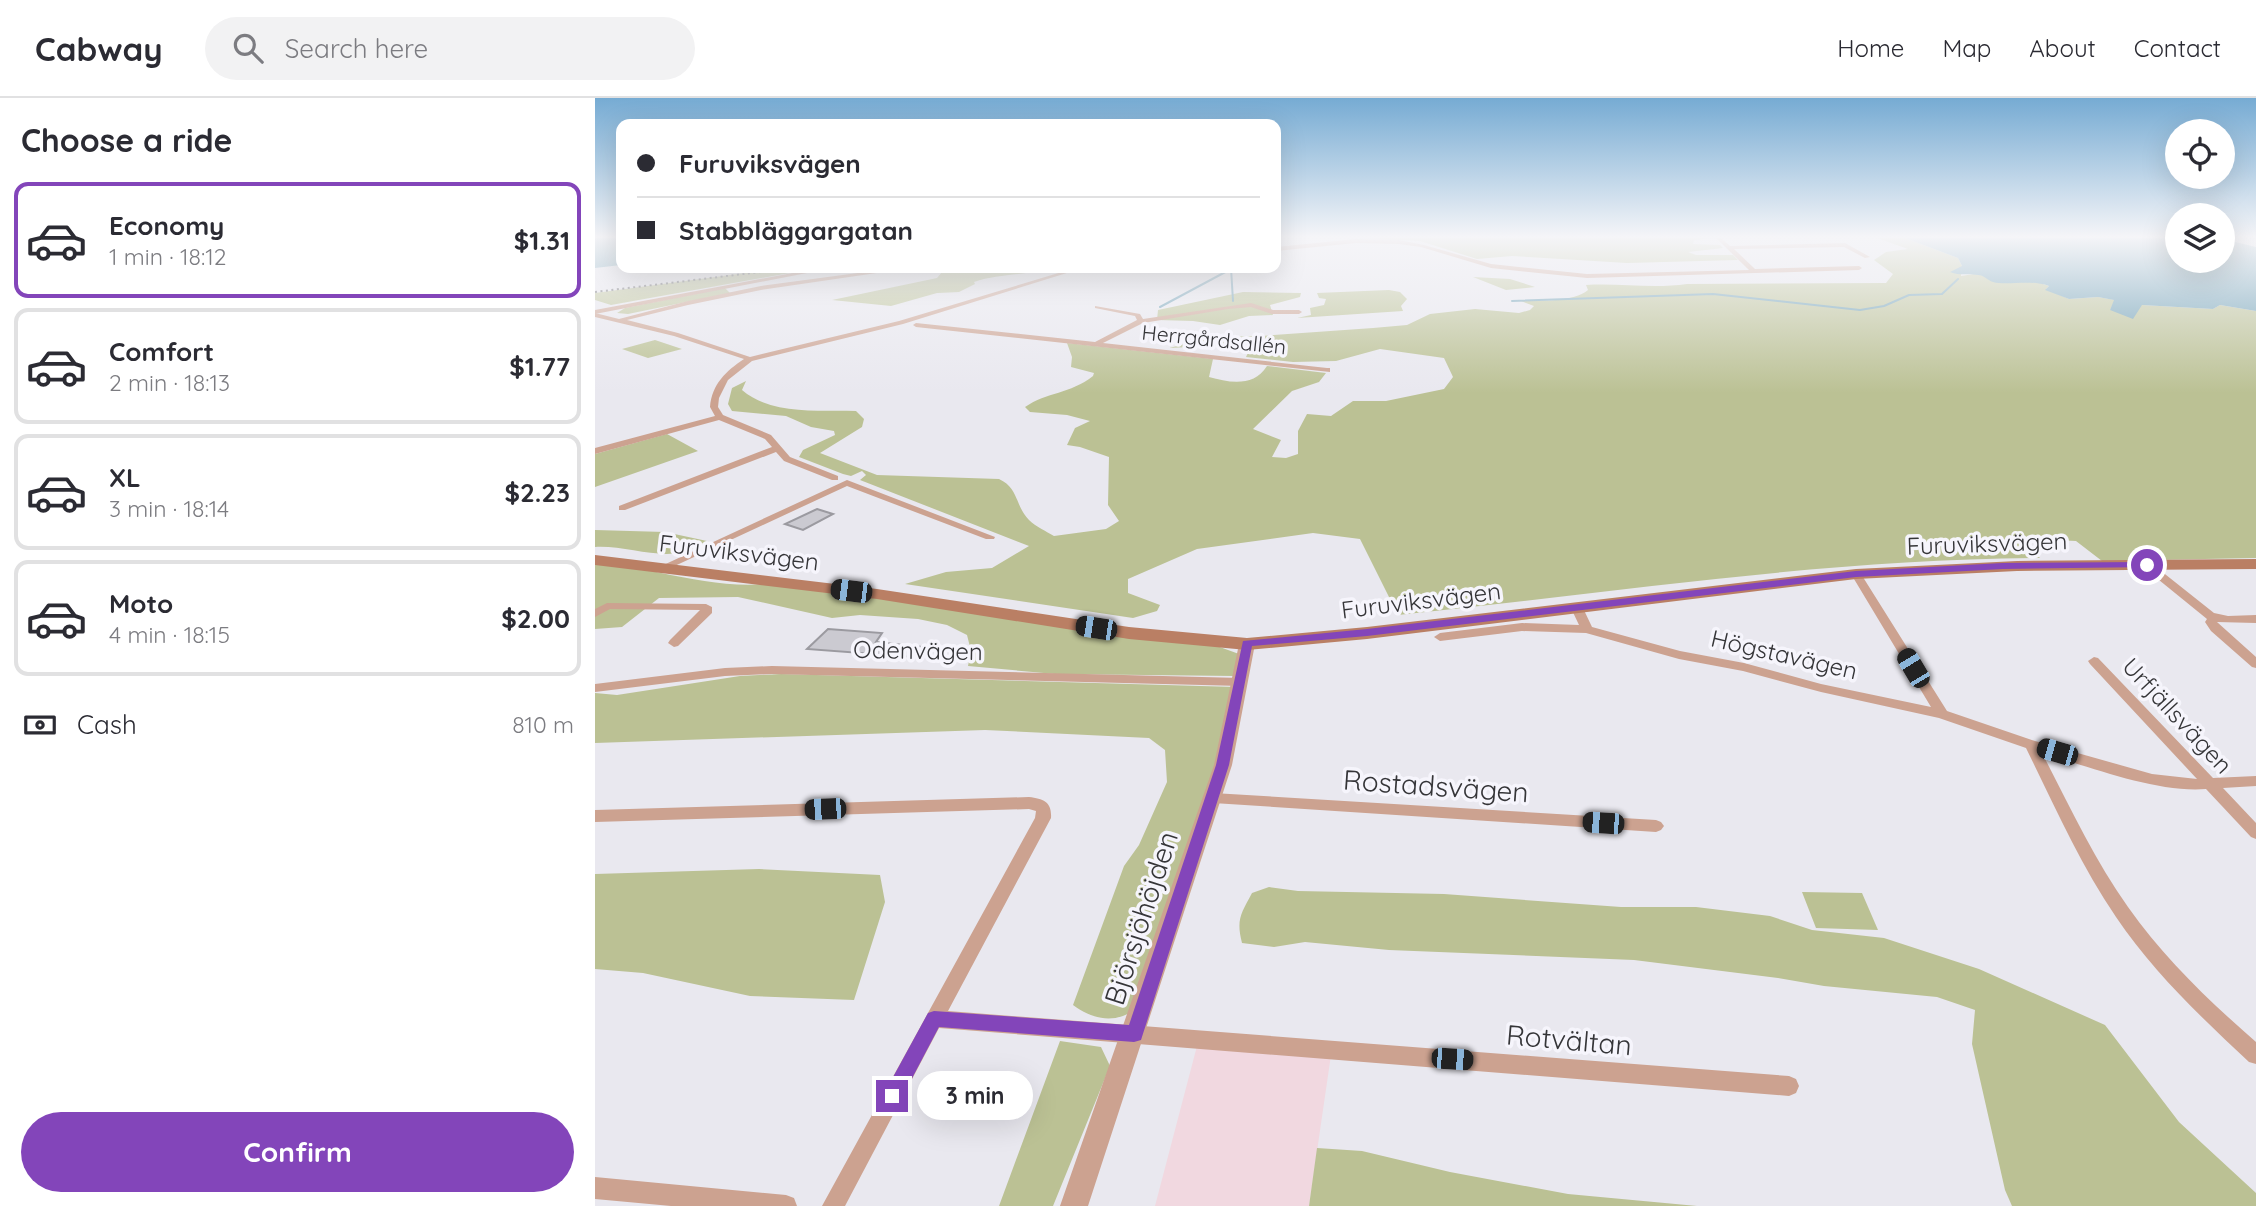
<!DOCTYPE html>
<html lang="en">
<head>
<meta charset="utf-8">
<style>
  body { margin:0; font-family:Quicksand,sans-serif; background:#f2f2f3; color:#2b2b33; height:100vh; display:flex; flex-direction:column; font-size:26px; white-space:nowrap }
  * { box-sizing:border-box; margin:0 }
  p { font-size:23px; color:#7c7c81 }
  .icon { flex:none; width:38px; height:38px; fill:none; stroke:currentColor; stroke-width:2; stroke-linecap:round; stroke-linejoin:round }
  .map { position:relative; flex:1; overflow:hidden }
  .drawer { display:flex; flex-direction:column; background:#fff; width:595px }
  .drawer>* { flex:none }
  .banner { position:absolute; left:21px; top:21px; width:665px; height:154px; border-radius:14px; box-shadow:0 7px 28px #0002; display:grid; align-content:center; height:154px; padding:0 21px; background:#fff }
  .fabs { position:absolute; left:1570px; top:21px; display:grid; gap:14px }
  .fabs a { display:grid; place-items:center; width:70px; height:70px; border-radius:50%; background:#fff; box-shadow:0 7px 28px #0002; font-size:35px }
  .end { position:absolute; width:32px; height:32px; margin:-16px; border:9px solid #8345ba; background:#fff; box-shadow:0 0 0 4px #fff }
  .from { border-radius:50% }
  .bubble { position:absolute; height:49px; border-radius:24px; background:#fff; box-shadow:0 7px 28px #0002; font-size:23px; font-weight:700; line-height:49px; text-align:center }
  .car { position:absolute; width:21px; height:42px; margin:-21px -10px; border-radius:9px; box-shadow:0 0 5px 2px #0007; background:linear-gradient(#222 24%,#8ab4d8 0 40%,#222 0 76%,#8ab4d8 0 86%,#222 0) }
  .banner b { display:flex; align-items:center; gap:24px; height:66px; font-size:26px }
  .banner b+b { border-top:2px solid #e1e1e2 }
  .banner i { width:18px; height:18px; background:#2b2b33 }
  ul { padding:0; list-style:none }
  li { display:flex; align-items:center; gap:21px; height:116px; margin:0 14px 10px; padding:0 7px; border:4px solid #e1e1e2; border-radius:14px }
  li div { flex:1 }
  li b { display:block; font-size:26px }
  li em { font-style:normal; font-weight:700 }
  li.selected { border-color:#8345ba }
  li>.icon { width:63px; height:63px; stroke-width:1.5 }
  h2 { padding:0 21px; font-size:32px; line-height:84px }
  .pay { display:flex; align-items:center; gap:18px; height:77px; padding:0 21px; font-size:26px }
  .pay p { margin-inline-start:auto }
  .cta { display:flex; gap:14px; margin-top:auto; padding:14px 21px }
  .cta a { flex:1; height:80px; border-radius:42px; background:#8345ba; color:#fff; font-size:28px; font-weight:700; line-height:80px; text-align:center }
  header { display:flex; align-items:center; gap:42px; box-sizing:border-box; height:98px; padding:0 35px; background:#fff; border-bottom:2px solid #e1e1e2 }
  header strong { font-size:33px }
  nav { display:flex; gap:38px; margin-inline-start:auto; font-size:24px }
  .search { width:490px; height:63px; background:#f2f2f3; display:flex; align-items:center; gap:18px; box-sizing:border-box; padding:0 24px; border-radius:38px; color:#7c7c81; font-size:26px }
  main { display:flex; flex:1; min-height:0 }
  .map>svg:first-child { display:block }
  .education { fill:#f1d8e0 }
  .green { fill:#bbc194 }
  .water { fill:#6b9eb4 }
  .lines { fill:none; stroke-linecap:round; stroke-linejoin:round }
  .stream { stroke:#6b9eb4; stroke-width:2 }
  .building { fill:#cbcad1; stroke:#9b9aa0; stroke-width:2 }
  .minor { fill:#cca290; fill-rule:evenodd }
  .tertiary { fill:#cca290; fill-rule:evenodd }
  .secondary { fill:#ba7f64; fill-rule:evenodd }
  .rail { stroke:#646468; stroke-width:2; stroke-dasharray:2 3.5; stroke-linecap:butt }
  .route { fill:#8345ba }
  .labels { text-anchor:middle; stroke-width:7; stroke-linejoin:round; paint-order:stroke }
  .far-street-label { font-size:21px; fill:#353538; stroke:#f6f5fc }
  .street-label { font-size:24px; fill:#353538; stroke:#f6f5fc }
  .near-street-label { font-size:28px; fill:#353538; stroke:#f6f5fc }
</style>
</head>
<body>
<header>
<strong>Cabway</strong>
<div class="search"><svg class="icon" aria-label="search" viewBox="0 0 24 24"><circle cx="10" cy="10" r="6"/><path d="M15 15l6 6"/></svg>Search here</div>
<nav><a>Home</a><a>Map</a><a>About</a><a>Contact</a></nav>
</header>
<main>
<section class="drawer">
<h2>Choose a ride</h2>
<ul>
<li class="selected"><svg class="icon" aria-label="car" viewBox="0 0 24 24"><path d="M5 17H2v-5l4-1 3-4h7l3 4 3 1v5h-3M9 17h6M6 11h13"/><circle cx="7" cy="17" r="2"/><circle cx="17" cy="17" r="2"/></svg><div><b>Economy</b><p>1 min · 18:12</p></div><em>$1.31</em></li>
<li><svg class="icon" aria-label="car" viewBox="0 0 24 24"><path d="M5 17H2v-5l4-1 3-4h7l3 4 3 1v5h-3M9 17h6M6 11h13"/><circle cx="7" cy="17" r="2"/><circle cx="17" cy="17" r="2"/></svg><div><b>Comfort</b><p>2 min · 18:13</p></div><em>$1.77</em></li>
<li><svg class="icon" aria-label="car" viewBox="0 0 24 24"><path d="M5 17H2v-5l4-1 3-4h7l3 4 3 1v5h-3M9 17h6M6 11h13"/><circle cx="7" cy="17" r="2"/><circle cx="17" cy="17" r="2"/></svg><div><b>XL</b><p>3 min · 18:14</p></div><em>$2.23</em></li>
<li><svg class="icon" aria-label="car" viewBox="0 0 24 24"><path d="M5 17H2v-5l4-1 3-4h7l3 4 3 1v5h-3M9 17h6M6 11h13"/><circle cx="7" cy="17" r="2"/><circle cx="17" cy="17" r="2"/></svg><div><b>Moto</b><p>4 min · 18:15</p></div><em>$2.00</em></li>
</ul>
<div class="pay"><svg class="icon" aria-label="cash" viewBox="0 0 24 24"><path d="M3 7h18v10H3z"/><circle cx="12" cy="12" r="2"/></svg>Cash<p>810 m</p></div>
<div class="cta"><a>Confirm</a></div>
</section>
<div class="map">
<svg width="1661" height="1108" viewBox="0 0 1661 1108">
  <rect width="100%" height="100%" fill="#e9e8ef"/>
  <path class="education" d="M602,948l134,9 -22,151h-154z"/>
  <path class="green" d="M765,140h353l-19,2 -1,4 27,1 3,3 -35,4 8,3h37l5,5 -111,3 -115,-7 -35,3 -57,-18z
    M1282,140h28l53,20 4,8 -1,10 13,-2 66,9 9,3 -3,3 23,10 29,-2 17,3 -5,10 32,-5 71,4 7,-4 36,6v247l-154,3 -26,-20 -43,-2 -7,2v3l14,14c-215,1 -429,35 -642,57l-38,-76 -47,-6 -116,16 -69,30v14l32,12 -3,6 -24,7 -228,-34 41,-12 46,-4 37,-22 -169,-66 6,-5 -4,-4 -11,5 -8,-2 -44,-17 4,-7 32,-15 -1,-4 -23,-4 -25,-11 -54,-5 -4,-7 4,-16 14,-7 -4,9c29,25 77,20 114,21l8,8 -2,8 -42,26 57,22 122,4c20,9 16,27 30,41 7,7 17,11 25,16l52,-7 13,-8 -11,-16 1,-48 -29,-10 -13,-2 8,-17 15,-7 -23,-6 -37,-3 -5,-5c22,-15 45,-13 68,-31l1,-3 -23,-6 1,-10 -5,-14 146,16 -4,18c21,6 45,10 58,-11l59,7 -7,9 -27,9 -39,38 28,11 -9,17 14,1 12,-4v-23l9,-17 24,2 22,-15h33l58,-12 9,-12 -9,-19 -64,-9 -44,12 -43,1 -47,-5 6,-13 -83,4 45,-11 47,-1 112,-8 34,-3 23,-11 45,-5 44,4 11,-3 4,-4 -13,-5c19,-1 51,2 67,-11l-2,-5c34,-2 67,4 101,-1l199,-1 7,-9 -19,-14 12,-8 22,-3z
    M188,170h34l-206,37 -16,-5v-7z
    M359,170h95c-25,8 -50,5 -75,14l1,2 -16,8 -22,1 -46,13 -59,-6 105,-22 5,-6z
    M878,179l37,2 25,8 -29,3z
    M130,190l5,5 -102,21 -11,-1 8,-5z
    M794,192l11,2 7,7 -6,7 2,5 -106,7 14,-3 -1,-7 14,-3 2,-6 -7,-1 -2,-5z
    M648,194l58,1 -1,4 -30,8 3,10 -24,1 -29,9 -27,-4 -36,-1 1,-10z
    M60,242l27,9 -34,9 -26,-9z
    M72,336l31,17 -103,36v-33z
    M0,432l70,2 42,9c-8,4 -16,9 -25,11 -23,7 -60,-7 -87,-5z
    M0,466c22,3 44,4 66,9 35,7 69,14 104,11l169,21 283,41 22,8 -4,22 -180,-2 -87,-8 3,-15 -4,-16 -20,-10 -29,-6 -58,-4 -28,3 -94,-21 -79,1 -37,29 -27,2z
    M186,576l455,13 -25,105 -80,220c-20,12 -40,6 -58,-7l51,-139 15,-21 28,-63 -2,-32 -16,-12 -164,-8 -390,13v-50l22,2 123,-19z
    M164,771l121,6 5,27 -31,98 -104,-4 -107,-23 -48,-4v-95z
    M674,789l29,4 146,3 177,13h75l74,9 42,14 72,8 95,31 126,56 74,97 77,71v13h-244l-7,-16 -33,-146 3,-34 -38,-13 -113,-11 -46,-8 -144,-18 -245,-10 -84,-8 -31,5 -32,-4c-6,-24 -1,-29 10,-50z
    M1207,794l60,1 16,37 -62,-2z
    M465,943l41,6 9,19 -57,140h-54z
    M722,1050l45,3 88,21 118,22 129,12h-388z"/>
  <path class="water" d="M0,140h26v27l-26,3z
    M1310,140h272v23h46v-22l33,8v64l-36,-6 -7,4 -71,-4 -9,14 -23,-9 4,-10 -16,-3 -29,2 -24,-9 4,-4c-20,-7 -41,0 -56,-4 -6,-2 -9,-7 -15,-7 -11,-2 -17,1 -28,-3l12,-6 -4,-8z"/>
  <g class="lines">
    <path class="stream" d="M636,170l2,33
      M917,203l201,-7 147,16 24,-4 25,-11 33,-1 16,-15
      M565,209l71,-38"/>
  </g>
  <path class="building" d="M222,411l16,5 -30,16 -18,-6z
    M233,531l54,4 -6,9 47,5 -9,10 -107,-8z"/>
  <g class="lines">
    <path class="minor" d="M1121,140h5l9,8 115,-3 25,14 -5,1 -21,-11 -110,2 21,20 104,-3 3,2 -3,2 -272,8 -96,-10 -70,-21 -22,-3 -43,-1 -80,8v-4l80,-8 43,1 25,5 67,19 96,10 162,-4z
      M300,170h16l-150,22 -73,15 -61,15 51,13 72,24 149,-36 176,-53h8l-180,56 -151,37 -24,19 -9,18 -1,9 5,8 48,20 19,22 48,19v4h-6l-48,-19 -8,-9 -151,58h-6v-4l153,-59 -7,-8 -46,-19 -124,34v-6l120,-32 -5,-9c2,-23 16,-36 34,-48l-70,-23 -79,-19v-4l24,6 69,-18 73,-15z
      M656,205l22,7h26l3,2 -3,2h-27l-21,-7 -23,2 -85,14 -40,20 224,25h3v4l-414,-45 -3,-2 3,-2 179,19 42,-22 -2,-4 -40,-8v-2l45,8 3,5z
      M252,382l148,57 -1,2h-8l-139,-53 -181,84 -4,1 -5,-3z
      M1552,464l4,1 63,50 14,3 28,-1v8l-39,-1 39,35v11l-4,-1 -41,-36 -6,-9 2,-3 -64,-52 -1,-2z
      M1261,473l5,3 86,137 88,30 117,33 45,5 -107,-115 -2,-3 6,-4 4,1 115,120 43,-2v10l-33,2 33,35v16l-5,-2 -45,-48c-50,4 -115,-22 -164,-36 27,52 52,106 86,154 36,51 81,94 128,135v22l-7,-2c-48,-45 -96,-90 -133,-145 -36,-53 -62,-112 -90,-169l-87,-30 -118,-26 -78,-21 -64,-12 -93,-26 -64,-2 -82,10 -6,-4 6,-4 82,-10 57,2 -9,-19 6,-3 6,3 10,21 88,24 64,12 77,21 110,23 -80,-133z
      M12,505l99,1 6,3v6l-34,33 -4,1 -6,-4 2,-3 30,-30 -90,-1 -15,8v-8z
      M177,568l469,12 6,4 -6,4 -469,-12 -47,2 -130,16v-8l130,-16z
      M618,695l443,27 5,2 3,4 -3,4 -5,2 -443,-29 -5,-1 -2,-4 2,-4z
      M434,699c15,2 23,5 22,21l-103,193 841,65 7,3 3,7 -3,7 -7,3 -850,-68 -94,178h-23l213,-388 1,-7 -7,-2 -434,13v-12z
      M0,1079l191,18 8,3 3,8h-126l-76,-7z"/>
    <path class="tertiary" d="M224,170h14l-238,46v-4z
      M652,541l8,5 -23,121 -144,441h-28l154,-441 25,-121z"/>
    <path class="secondary" d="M0,457l282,34 252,38 118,11 120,-11 489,-58 161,-8 239,-2v10l-239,2 -161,8 -489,60 -120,11 -118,-11 -252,-40 -282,-34z"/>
    <path class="rail" d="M0,194l198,-24"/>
  </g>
  <linearGradient id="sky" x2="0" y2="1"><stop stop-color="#76abd3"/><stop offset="0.47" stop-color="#f5f5f8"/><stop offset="1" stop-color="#f5f5f8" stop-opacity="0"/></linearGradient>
  <rect width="1661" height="295" fill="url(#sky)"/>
  <path class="route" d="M1552,464l5,3 -1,2 -148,2 -147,8 -489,59 -115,10 -23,119 -88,275 -7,2 -195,-15 -40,76 -7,2 -6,-2 -3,-7 3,-6 42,-77 6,-2 195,14 87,-260 27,-124 124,-12 489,-58 147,-8z"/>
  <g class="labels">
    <g class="far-street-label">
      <text transform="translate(619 242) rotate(6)" y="7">Herrgårdsallén</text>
    </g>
    <g class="street-label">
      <text transform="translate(1392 446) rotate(-2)" y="8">Furuviksvägen</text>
      <text transform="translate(144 455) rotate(7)" y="8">Furuviksvägen</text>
      <text transform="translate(826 503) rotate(-7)" y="8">Furuviksvägen</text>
      <text transform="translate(323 553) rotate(1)" y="8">Odenvägen</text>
      <text transform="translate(1189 557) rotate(13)" y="8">Högstavägen</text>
      <text transform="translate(1582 618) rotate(47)" y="8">Urfjällsvägen</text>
    </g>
    <g class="near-street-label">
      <text transform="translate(841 688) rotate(4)" y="10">Rostadsvägen</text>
      <text transform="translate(546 820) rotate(-72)" y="10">Björsjöhöjden</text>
      <text transform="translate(974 942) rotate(5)" y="10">Rotvältan</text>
    </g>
  </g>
</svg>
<div class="fabs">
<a><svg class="icon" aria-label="locate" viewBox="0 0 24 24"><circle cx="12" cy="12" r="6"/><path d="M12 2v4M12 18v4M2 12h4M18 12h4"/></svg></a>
<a><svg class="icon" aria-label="layers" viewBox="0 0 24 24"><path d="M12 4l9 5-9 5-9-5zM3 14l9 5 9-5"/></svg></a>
</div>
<i class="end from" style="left:1552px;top:467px"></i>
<i class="end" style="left:297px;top:998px"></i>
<div class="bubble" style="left:322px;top:973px;width:116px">3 min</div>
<i class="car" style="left:256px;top:493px;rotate:277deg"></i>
<i class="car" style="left:501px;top:530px;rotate:279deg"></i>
<i class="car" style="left:1318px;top:570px;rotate:329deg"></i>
<i class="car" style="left:1462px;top:654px;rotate:286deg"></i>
<i class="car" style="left:230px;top:711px;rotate:268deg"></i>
<i class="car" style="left:1008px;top:725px;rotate:274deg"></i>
<i class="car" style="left:857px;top:961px;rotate:94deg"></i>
<div class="banner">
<b><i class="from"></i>Furuviksvägen</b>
<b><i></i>Stabbläggargatan</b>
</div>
</div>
</main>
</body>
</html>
